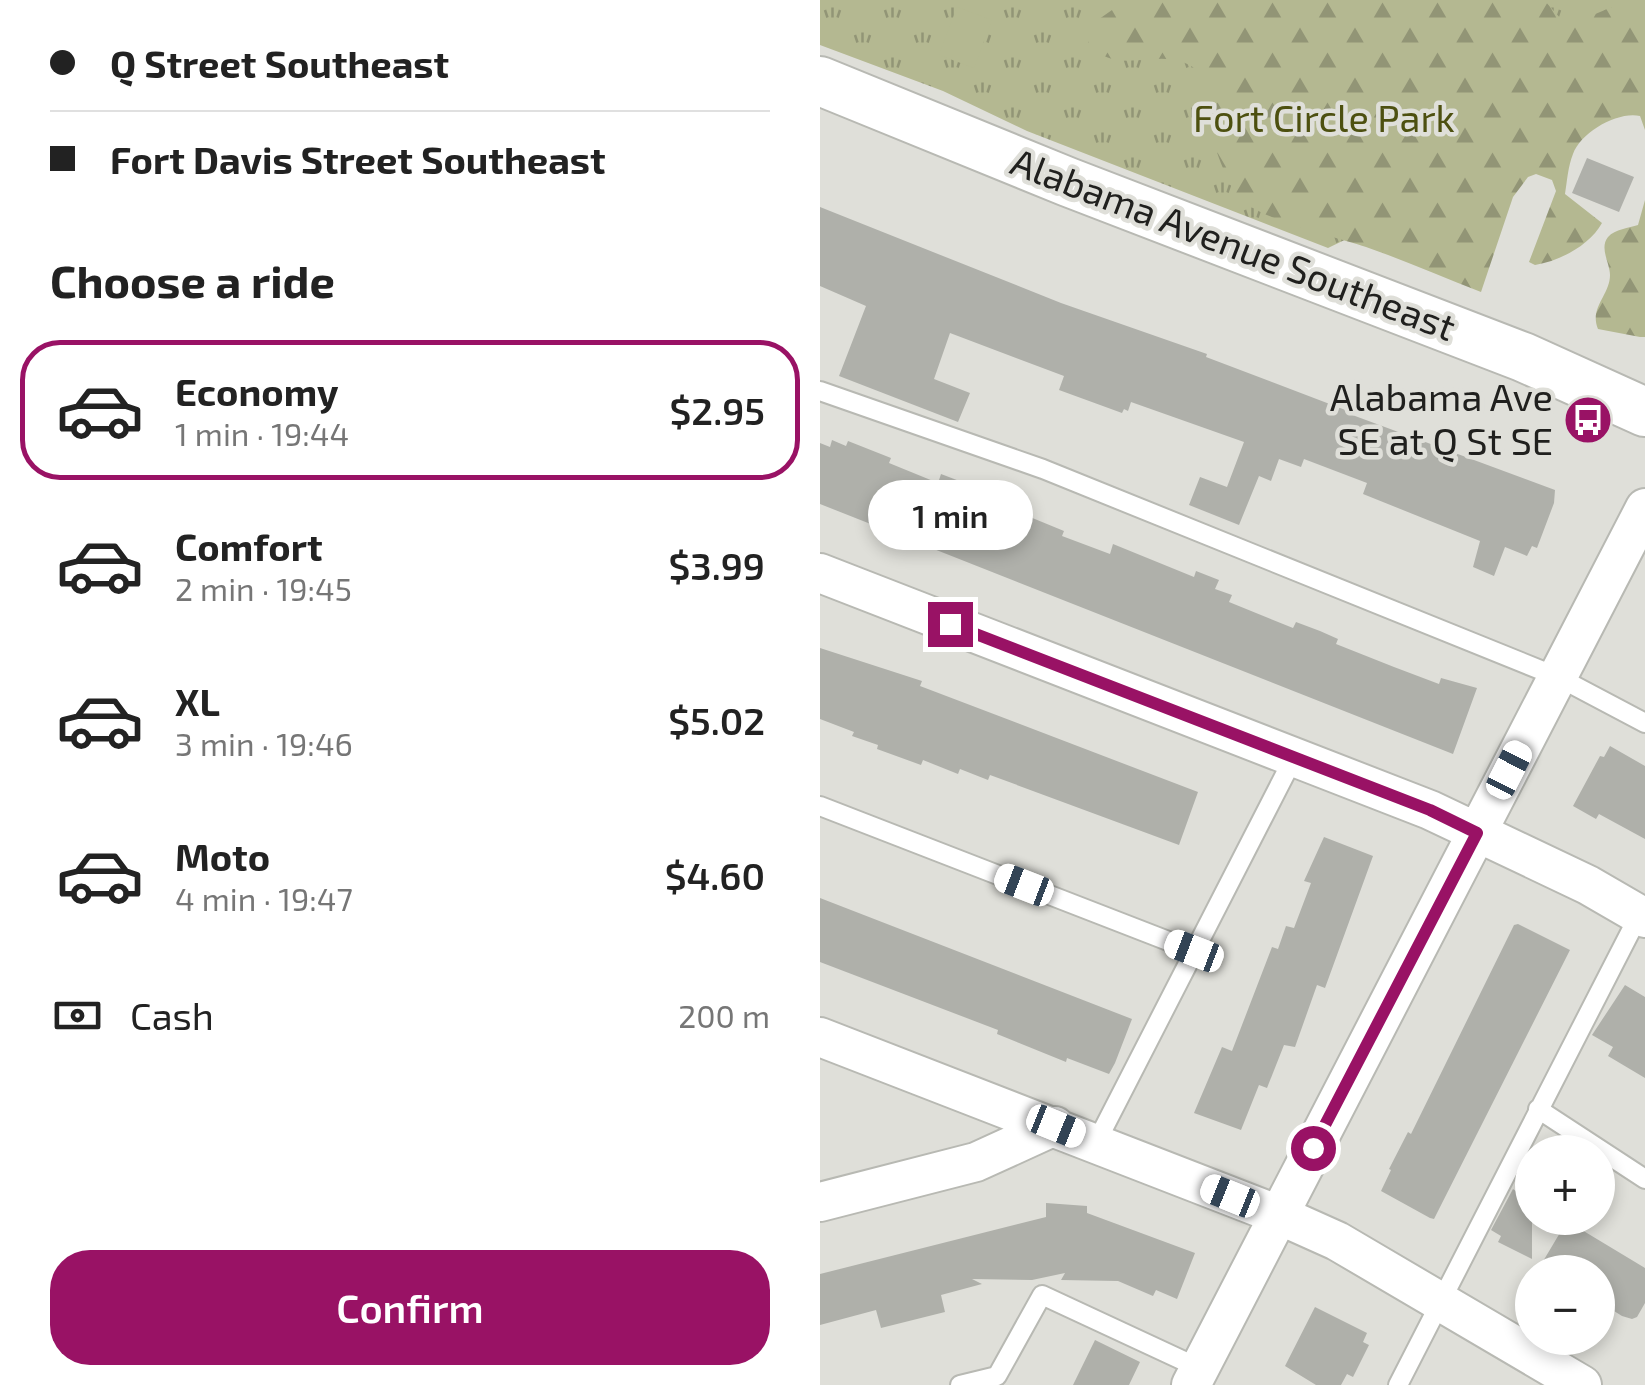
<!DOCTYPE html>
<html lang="en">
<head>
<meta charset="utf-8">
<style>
  body { margin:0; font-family:"Exo 2",sans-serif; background:#f6f6f6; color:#222; height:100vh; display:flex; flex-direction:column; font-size:38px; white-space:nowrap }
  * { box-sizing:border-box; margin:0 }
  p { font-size:32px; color:#767676 }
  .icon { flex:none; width:55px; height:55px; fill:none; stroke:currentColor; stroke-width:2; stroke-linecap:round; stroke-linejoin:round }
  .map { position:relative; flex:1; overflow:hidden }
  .side { display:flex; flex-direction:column; background:#fff; width:820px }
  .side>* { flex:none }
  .top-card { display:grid; align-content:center; height:220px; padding:0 50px; background:#fff }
  .buttons { position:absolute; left:695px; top:1135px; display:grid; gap:20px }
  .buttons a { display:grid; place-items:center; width:100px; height:100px; border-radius:50%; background:#fff; box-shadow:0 5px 15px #0003; font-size:50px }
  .end { position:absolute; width:45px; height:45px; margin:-22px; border:12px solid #991265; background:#fff; box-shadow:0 0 0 5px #fff }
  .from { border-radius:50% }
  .bubble { position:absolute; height:70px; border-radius:35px; background:#fff; box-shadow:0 5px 15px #0003; font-size:32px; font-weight:600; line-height:70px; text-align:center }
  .car { position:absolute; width:30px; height:60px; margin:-30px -15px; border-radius:12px; box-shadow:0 0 8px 2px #0007; background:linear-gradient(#fff 24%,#345 0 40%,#fff 0 76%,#345 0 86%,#fff 0) }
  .top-card b { display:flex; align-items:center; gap:35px; height:95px; font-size:38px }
  .top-card b+b { border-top:2px solid #e0e0e0 }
  .top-card i { width:25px; height:25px; background:#222 }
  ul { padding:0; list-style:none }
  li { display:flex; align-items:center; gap:30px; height:140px; margin:0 20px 15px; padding:0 30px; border:5px solid transparent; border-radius:40px }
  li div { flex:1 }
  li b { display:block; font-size:38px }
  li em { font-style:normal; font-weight:600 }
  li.on { border-color:#991265 }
  li>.icon { width:90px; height:90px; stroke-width:1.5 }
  h2 { padding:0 50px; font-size:45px; line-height:120px }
  .pay { display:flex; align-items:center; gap:25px; height:110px; padding:0 50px; font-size:38px }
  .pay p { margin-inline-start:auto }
  .button { display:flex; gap:20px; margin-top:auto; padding:20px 50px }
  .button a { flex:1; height:115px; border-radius:40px; background:#991265; color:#fff; font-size:40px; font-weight:600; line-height:115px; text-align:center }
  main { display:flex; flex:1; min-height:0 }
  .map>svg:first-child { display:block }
  .grass { fill:url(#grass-tufts) }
  .forest { fill:url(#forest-firs) }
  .pitch { fill:#b4b891 }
  .building { fill:#afb0aa }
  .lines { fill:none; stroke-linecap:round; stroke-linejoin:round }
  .service-casing { stroke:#b8b9b3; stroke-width:22 }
  .minor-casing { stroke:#b8b9b3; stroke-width:42 }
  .tertiary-casing { stroke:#b8b9b3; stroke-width:52 }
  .service { stroke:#fff; stroke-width:18 }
  .minor { stroke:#fff; stroke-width:38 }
  .tertiary { stroke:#fff; stroke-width:48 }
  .route { stroke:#991265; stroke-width:12 }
  .labels { text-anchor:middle; stroke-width:9; stroke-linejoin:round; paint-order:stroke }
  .park-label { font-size:38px; fill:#4d5010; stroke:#dfdfd9 }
  .street-label { font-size:38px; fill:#20201e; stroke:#dfdfd9 }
  .poi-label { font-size:38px; fill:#20201e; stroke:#dfdfd9; text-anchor:end }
</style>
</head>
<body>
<main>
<section class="side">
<div class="top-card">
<b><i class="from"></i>Q Street Southeast</b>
<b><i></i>Fort Davis Street Southeast</b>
</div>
<h2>Choose a ride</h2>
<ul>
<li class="on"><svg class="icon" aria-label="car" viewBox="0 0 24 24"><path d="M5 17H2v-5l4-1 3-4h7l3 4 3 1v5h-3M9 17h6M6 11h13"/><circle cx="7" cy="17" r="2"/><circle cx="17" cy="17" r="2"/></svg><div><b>Economy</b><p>1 min · 19:44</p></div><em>$2.95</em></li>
<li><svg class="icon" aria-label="car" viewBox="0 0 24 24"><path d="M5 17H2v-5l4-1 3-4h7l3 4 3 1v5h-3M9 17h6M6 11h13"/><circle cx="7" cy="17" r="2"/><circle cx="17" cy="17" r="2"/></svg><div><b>Comfort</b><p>2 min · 19:45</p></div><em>$3.99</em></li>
<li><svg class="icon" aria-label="car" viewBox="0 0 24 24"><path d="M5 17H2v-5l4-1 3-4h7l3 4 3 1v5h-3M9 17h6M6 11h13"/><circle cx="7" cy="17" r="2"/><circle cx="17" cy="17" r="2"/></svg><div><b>XL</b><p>3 min · 19:46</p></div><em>$5.02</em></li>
<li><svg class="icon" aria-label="car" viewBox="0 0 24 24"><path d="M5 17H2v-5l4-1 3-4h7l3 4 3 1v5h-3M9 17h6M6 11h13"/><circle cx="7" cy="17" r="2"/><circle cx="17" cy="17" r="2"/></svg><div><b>Moto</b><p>4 min · 19:47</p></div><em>$4.60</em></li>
</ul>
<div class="pay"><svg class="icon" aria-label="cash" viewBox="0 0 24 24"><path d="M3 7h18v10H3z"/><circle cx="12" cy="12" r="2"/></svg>Cash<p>200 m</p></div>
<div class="button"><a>Confirm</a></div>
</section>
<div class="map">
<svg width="825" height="1385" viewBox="0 0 825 1385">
  <defs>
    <pattern id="grass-tufts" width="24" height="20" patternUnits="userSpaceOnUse" patternTransform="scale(2.5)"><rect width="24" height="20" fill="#b4b891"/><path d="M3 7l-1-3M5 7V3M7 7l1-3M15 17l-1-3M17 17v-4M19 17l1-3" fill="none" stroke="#929576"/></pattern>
    <pattern id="forest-firs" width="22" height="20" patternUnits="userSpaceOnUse" patternTransform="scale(2.5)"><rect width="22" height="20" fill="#b4b891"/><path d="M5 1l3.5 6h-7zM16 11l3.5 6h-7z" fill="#929576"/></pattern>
  </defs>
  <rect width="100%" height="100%" fill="#dfdfd9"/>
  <path class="grass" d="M0,0h825l-160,172 -157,76 -301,-117 -84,-40 -123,-46z"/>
  <path class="forest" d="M353,0h371l17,19 15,3 53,-22h16v130l-5,-14c-22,-5 -59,16 -67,38 -5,12 -6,28 -8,40l37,29c-12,22 -42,38 -67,42l-6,-3 27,-71 -4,-11 -16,-6 -8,3 -15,20 -32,95c-39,-15 -77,-32 -115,-45 -29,-10 -111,-28 -128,-51 -14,-20 -27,-56 -30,-80 -2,-16 6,-30 -8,-43 -35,-34 -80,9 -112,-30l4,-19 20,-14z
    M825,200v137h-5l-42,-8c-9,-21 12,-34 12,-54 0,-12 -11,-27 -2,-38 7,-8 21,-9 30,-12z"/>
  <path class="pitch" d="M137,7l35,13 -18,48 -35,-13z"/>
  <path class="building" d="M767,158l47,19 -15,35 -47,-19z
    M0,207l241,96 146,51 -1,3 142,54 -1,2 208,77 -1,13 -17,45 -5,-2 -5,10 -22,-9 -11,29 -21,-9 7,-26 -117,-47 4,-11 -63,-24 -3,8 -22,-8 -8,22 -12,-5 -20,49 -50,-20 11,-28 27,10 17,-45 -113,-40 -3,9 -4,-2 -2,4 -63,-23 5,-14 -114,-43 -16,46 36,14 -12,29 -119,-46 27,-70 -46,-20z
    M12,440l14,6 2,-5 43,17 -2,5 49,20 3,-9 42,16 -2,7 83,34 -2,5 48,18 3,-10 81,33 2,-6 23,9 -4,9 17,6 -3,7 64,26 3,-6 24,9 18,8 -2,5 58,23 45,17 2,-6 36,10 -24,66 -633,-250v-61l10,4z
    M0,648l102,33 -2,5 278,106 -19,53 -189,-70 -2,5 -28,-11 -2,5 -35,-14 -2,5 -44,-16 1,-4 -26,-9 2,-4 -34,-13z
    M790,746l35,20v73l-46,-25 -3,5 -23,-13 27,-50 4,1z
    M504,837l49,19 -48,132 -8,-3 -22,62 -11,-2 -17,43 -8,-3 -18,45 -47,-17 28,-66 10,4 40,-104 6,2 8,-23 8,2 17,-45 -7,-2z
    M0,898l312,121 -17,44 -6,11 -42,-16 -1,4 -69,-28 1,-4 -178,-68z
    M698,924l52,26 -136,269 -4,-1 -49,-27 10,-21 -2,-1 19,-37 3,2 103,-209z
    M805,985l20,12v81l-37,-22 5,-9 -21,-12z
    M693,1189l19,13v57l-34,-17 3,-6 -10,-6z
    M226,1203l41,3v7l108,40 -18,46 -21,-9 -3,6 -35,-15 -57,-1 4,-7 -33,7 -60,-1 10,5 -41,11 4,17 -64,16 -5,-18 -56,15v-51l226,-57z
    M747,1221l78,47v35l-8,14 -5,2 -10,-3 -24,-15v-29h-57l5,-7 -4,-2z
    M495,1307l52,26 -4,9 6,3 -16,32 -6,-3 -6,11h-25l-31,-19z
    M275,1340l45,22 -11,23h-56z"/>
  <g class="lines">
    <g class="service-casing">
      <path id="service" d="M0,391l223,78 515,208 87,46
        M0,806l374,145
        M718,1109l107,70
        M276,1143l198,-386
        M140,1385l37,-9 45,-81 157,73
        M578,1385l241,-470"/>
    </g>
    <g class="minor-casing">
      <path id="minor" d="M0,573l610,237 158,75 57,33
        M0,1037l459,178 58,26 245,144
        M0,1202l156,-40 79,-36
        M371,1385l454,-877"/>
    </g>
    <g class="tertiary-casing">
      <path id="tertiary" d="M0,81l248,101 455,175 122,55"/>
    </g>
    <use href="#service" class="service"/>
    <use href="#minor" class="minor"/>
    <use href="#tertiary" class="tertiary"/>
  </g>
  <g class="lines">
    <path class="route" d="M130,624l480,186 47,23 -164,315"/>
  </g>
  <defs>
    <g id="bus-disc" transform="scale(2.5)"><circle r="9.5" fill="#991265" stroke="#dfdfd9"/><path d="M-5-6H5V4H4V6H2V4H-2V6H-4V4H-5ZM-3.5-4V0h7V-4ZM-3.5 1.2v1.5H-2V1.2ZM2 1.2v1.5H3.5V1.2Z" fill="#fff"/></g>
  </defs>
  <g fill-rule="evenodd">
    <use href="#bus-disc" x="768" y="420"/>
  </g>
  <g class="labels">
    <g class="park-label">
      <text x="504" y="132">Fort Circle Park</text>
    </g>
    <g class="street-label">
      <text transform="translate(413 245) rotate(21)" y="13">Alabama Avenue Southeast</text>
    </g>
    <g class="poi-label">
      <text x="733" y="411">Alabama Ave<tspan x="733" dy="44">SE at Q St SE</tspan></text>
    </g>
  </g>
</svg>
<div class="buttons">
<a>+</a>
<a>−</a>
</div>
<i class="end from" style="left:493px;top:1148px"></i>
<i class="end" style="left:130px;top:624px"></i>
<div class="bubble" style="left:48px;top:480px;width:165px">1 min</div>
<i class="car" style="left:689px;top:770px;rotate:27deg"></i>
<i class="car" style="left:204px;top:885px;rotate:291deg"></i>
<i class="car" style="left:374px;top:951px;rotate:291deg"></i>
<i class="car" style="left:236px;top:1126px;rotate:112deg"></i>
<i class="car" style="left:410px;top:1196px;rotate:292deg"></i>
</div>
</main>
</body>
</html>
